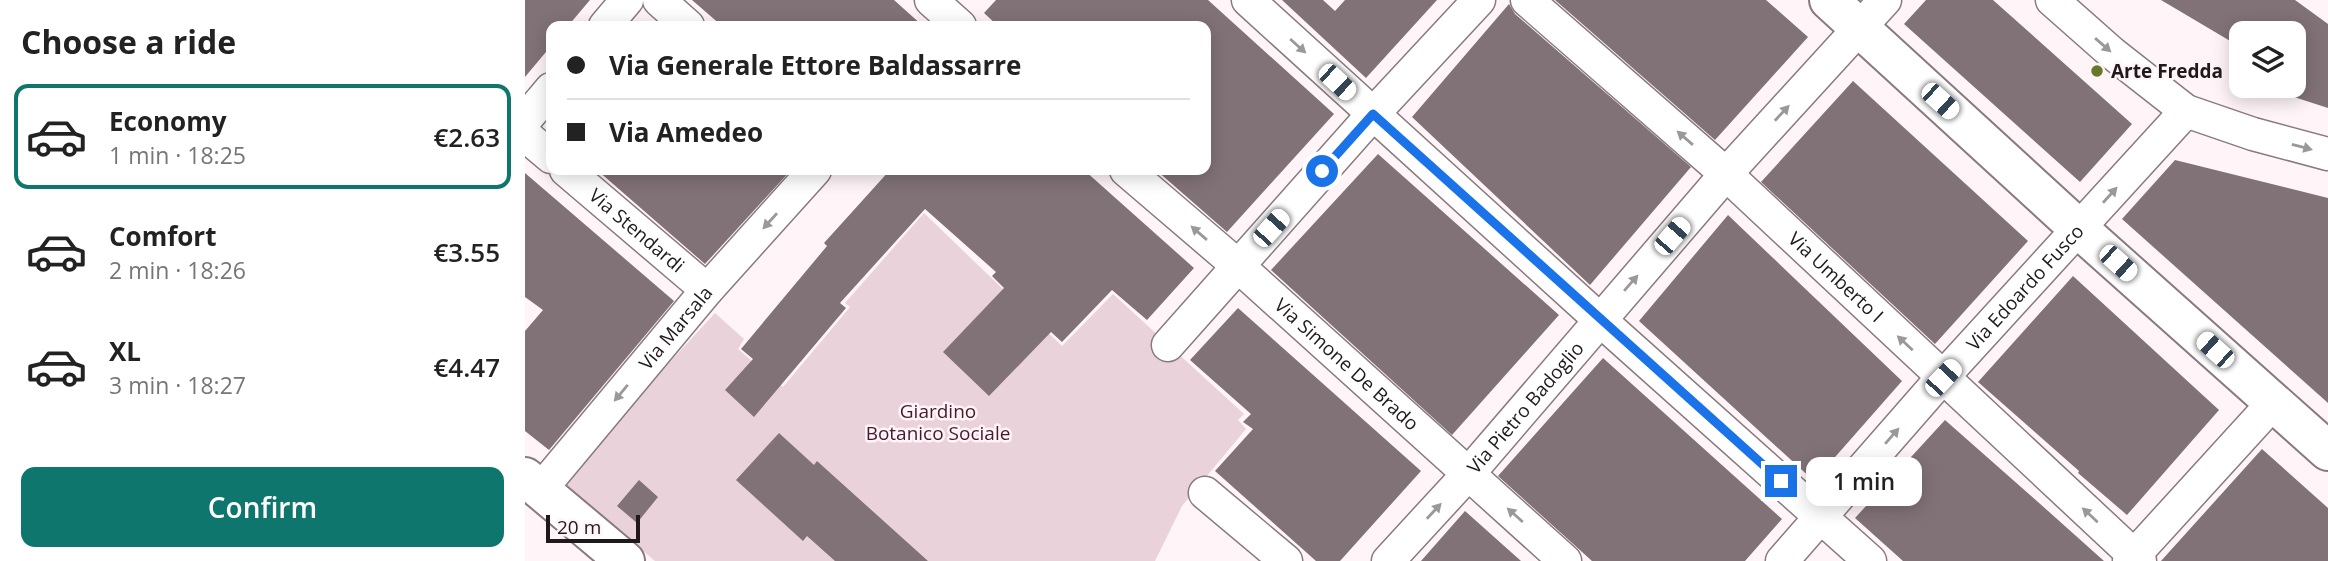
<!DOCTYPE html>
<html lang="en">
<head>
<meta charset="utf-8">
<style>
  body { margin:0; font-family:"Open Sans",sans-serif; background:#f2f2f2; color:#222; height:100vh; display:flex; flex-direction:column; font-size:26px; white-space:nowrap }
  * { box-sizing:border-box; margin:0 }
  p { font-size:23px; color:#767676 }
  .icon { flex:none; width:38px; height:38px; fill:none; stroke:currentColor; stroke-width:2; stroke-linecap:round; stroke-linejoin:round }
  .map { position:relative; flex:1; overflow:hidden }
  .panel { display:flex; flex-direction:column; background:#fff; width:525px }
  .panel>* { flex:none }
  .hud { position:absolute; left:21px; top:21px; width:665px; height:154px; border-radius:14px; box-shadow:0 4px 18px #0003; display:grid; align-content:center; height:154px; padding:0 21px; background:#fff }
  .controls { position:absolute; left:1704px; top:21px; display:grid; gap:14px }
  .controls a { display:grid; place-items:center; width:77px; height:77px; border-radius:14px; background:#fff; box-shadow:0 4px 18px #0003; font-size:35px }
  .scale { position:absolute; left:21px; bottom:18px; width:94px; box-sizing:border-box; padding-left:7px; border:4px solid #1f191b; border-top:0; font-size:19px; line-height:24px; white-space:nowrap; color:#1f191b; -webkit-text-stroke:5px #fff4f7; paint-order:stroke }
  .end { position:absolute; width:32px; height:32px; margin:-16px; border:9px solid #1a73e8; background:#fff; box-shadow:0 0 0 4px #fff }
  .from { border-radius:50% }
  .bubble { position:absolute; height:49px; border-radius:14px; background:#fff; box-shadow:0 4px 18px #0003; font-size:23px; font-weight:600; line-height:49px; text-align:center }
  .car { position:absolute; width:21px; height:42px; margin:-21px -10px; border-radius:9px; box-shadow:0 0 5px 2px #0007; background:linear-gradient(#fff 24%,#345 0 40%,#fff 0 76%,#345 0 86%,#fff 0) }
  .hud b { display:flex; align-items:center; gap:24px; height:66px; font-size:26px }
  .hud b+b { border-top:2px solid #e0e0e0 }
  .hud i { width:18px; height:18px; background:#222 }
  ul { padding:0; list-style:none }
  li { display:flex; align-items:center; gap:21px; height:105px; margin:0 14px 10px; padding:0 7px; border:4px solid transparent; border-radius:14px }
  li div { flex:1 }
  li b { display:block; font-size:26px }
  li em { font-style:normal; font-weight:600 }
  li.on { border-color:#0f766e }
  li>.icon { width:63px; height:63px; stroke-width:1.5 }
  h2 { padding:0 21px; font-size:32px; line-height:84px }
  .button { display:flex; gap:14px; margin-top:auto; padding:14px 21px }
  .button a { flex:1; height:80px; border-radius:14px; background:#0f766e; color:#fff; font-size:28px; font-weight:600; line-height:80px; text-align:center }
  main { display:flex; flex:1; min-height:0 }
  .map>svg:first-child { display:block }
  .green { fill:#ead2da }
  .building { fill:#817277 }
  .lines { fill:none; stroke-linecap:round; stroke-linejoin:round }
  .street-casing { stroke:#897a7f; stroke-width:35 }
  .secondary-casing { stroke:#897a7f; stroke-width:42 }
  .street { stroke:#fff; stroke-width:32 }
  .secondary { stroke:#fff; stroke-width:38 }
  .oneway { fill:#9a9898 }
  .route { stroke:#1a73e8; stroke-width:9 }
  .poi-dot { fill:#667929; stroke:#fff4f7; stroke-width:2.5 }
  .labels { text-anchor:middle; stroke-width:5; stroke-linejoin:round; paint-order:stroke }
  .poi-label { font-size:19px; font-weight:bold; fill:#1f191b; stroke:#fff4f7; text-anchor:start }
  .street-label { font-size:19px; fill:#1f191b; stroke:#fff4f7 }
  .park-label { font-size:19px; fill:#46192d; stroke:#fff4f7 }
</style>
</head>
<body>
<main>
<section class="panel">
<h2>Choose a ride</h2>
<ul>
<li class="on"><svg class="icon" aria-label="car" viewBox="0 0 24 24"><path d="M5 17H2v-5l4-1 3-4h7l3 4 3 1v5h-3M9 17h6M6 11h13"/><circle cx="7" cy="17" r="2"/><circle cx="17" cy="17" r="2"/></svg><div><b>Economy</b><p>1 min · 18:25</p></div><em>€2.63</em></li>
<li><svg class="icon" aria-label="car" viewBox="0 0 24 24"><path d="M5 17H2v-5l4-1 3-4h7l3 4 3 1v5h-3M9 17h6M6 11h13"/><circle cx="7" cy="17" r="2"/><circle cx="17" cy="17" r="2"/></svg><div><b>Comfort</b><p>2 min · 18:26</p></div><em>€3.55</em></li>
<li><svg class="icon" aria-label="car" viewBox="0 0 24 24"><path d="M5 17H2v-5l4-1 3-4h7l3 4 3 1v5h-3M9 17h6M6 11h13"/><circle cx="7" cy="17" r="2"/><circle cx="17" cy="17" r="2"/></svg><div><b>XL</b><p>3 min · 18:27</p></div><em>€4.47</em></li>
</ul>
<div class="button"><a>Confirm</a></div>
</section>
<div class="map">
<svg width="1803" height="561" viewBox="0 0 1803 561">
  <rect width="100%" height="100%" fill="#fff4f7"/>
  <path class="green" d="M399,213l138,133 51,-52 131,120 -6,6 8,9 -64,77 -27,55h-500l-95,-80 155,-168 29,26 -6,10 45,38 67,-80 -5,-4z"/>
  <path class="building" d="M0,0h65l-22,26h-17v20l-26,31z
    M167,0h202l29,26h-201z
    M471,0h212l126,114 -107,118 -71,-62h50v-144h-208l-14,-13z
    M757,0h41l12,11 10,-11h92l-71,78z
    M1030,0h211l42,37 -93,103z
    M1401,0h67l139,124 -52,58 -176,-158z
    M1636,0h134l33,24v84l-34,-11v-64h-52v15z
    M984,4l6,10 176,153 -101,118 -178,-168z
    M1328,81l175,160 -93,103 -174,-162z
    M853,154l181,161 -107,120 -181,-165z
    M1650,160l153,38v205l-206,-184z
    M72,170h194l-86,94z
    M365,170h194l110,98 -47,52 -35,-30 -50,52 -11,-10 -62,64 -46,-44 61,-64 -12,-12 4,-4 -71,-63 -85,94 6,5 -92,109 -29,-27 28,-31 -12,-10 86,-103 -3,-3z
    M0,173l149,128 -125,149 -24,-19v-100l18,-21 -18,-13z
    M1203,215l174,166 -88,100 -175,-160z
    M1548,276l146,134 -92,105 -49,-42 1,-2 -101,-89z
    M713,308l183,163 -81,90h-24l-101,-90 38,-42 -10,-7 8,-8 -61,-54z
    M1078,358l179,161 -37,42h-153l-94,-85z
    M1420,420l93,82 66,59h-201l-48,-43z
    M254,433l35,32 3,-4 111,100h-93l-28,-25 -4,5 -67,-61z
    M1737,449l66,59v53h-167z
    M114,480l19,17 -21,26 -20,-17z
    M940,511l56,50h-100z"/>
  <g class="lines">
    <g class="street-casing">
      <g id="street">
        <path d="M134,0l29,26"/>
        <path d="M406,0l29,26"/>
        <path d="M723,0l351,319 271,242"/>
        <path id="s1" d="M1002,0l199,174 414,387"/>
        <path d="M1527,0l60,53 74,58 67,23 75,20"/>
        <path d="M80,26l22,-26"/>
        <path d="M0,120l26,-31"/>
        <path d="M0,135l26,22"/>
        <path id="s2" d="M41,170l141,120"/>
        <path id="s3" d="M601,170l111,95 328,296"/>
        <path d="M643,345l205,-231 106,-114"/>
        <path id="s4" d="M16,489l166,-199 108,-120"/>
        <path d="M680,493l81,68"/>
        <path id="s5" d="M863,561l81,-88 257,-299 159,-174"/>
        <path id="s6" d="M1257,561l160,-183 244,-267"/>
        <path d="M1604,561l145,-159"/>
      </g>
    </g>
    <g class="secondary-casing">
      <path id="secondary" d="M1304,0l250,229 249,222
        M0,477l100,84"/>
    </g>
    <use href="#street" class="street"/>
    <use href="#secondary" class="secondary"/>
  </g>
  <defs><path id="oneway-solid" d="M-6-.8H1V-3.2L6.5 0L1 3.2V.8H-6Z" transform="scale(1.75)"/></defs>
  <g class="oneway">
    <use href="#oneway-solid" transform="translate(1578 45) rotate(41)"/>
    <use href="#oneway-solid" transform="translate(773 46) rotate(42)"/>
    <use href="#oneway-solid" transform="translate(1257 113) rotate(-47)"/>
    <use href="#oneway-solid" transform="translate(1160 138) rotate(-139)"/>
    <use href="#oneway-solid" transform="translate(1777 147) rotate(15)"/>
    <use href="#oneway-solid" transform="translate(1585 195) rotate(-48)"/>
    <use href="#oneway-solid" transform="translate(245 221) rotate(132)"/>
    <use href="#oneway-solid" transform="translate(674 233) rotate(-139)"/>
    <use href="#oneway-solid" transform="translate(1106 283) rotate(-49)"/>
    <use href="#oneway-solid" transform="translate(1380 343) rotate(-137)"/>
    <use href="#oneway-solid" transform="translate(96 393) rotate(130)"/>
    <use href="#oneway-solid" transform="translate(1367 436) rotate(-49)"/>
    <use href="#oneway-solid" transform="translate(909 511) rotate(-47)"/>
    <use href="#oneway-solid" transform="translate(990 515) rotate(-138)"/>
    <use href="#oneway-solid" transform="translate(1565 515) rotate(-137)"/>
  </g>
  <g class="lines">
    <path class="route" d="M797,171l51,-57 408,367"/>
  </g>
  <circle class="poi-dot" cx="1572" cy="71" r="7"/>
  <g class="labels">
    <g class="poi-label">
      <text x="1586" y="78">Arte Fredda</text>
    </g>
    <g class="street-label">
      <text dy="7" stroke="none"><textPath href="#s2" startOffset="93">Via Stendardi</textPath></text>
      <text dy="7" stroke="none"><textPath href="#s1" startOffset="415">Via Umberto I</textPath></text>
      <text dy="7" stroke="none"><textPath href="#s6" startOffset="366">Via Edoardo Fusco</textPath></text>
      <text dy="7" stroke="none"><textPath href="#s4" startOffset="210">Via Marsala</textPath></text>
      <text dy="7" stroke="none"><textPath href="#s3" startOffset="294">Via Simone De Brado</textPath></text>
      <text dy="7" stroke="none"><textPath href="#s5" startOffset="206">Via Pietro Badoglio</textPath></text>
    </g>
    <g class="park-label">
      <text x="413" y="418">Giardino<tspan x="413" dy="22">Botanico Sociale</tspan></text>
    </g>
  </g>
</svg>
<div class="controls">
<a><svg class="icon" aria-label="layers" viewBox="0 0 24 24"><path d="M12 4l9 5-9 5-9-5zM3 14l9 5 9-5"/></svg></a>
</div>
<div class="scale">20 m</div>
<i class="end from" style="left:797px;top:171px"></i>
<i class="end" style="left:1256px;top:481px"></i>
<div class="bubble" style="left:1281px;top:457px;width:116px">1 min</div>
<i class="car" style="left:812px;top:82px;rotate:133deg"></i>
<i class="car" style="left:1415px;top:101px;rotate:132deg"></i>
<i class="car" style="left:746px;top:228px;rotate:42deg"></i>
<i class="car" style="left:1147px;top:236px;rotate:41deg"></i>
<i class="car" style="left:1593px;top:263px;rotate:132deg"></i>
<i class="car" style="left:1690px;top:350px;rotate:312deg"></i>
<i class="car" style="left:1418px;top:378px;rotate:43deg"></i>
<div class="hud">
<b><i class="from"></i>Via Generale Ettore Baldassarre</b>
<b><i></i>Via Amedeo</b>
</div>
</div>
</main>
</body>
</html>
